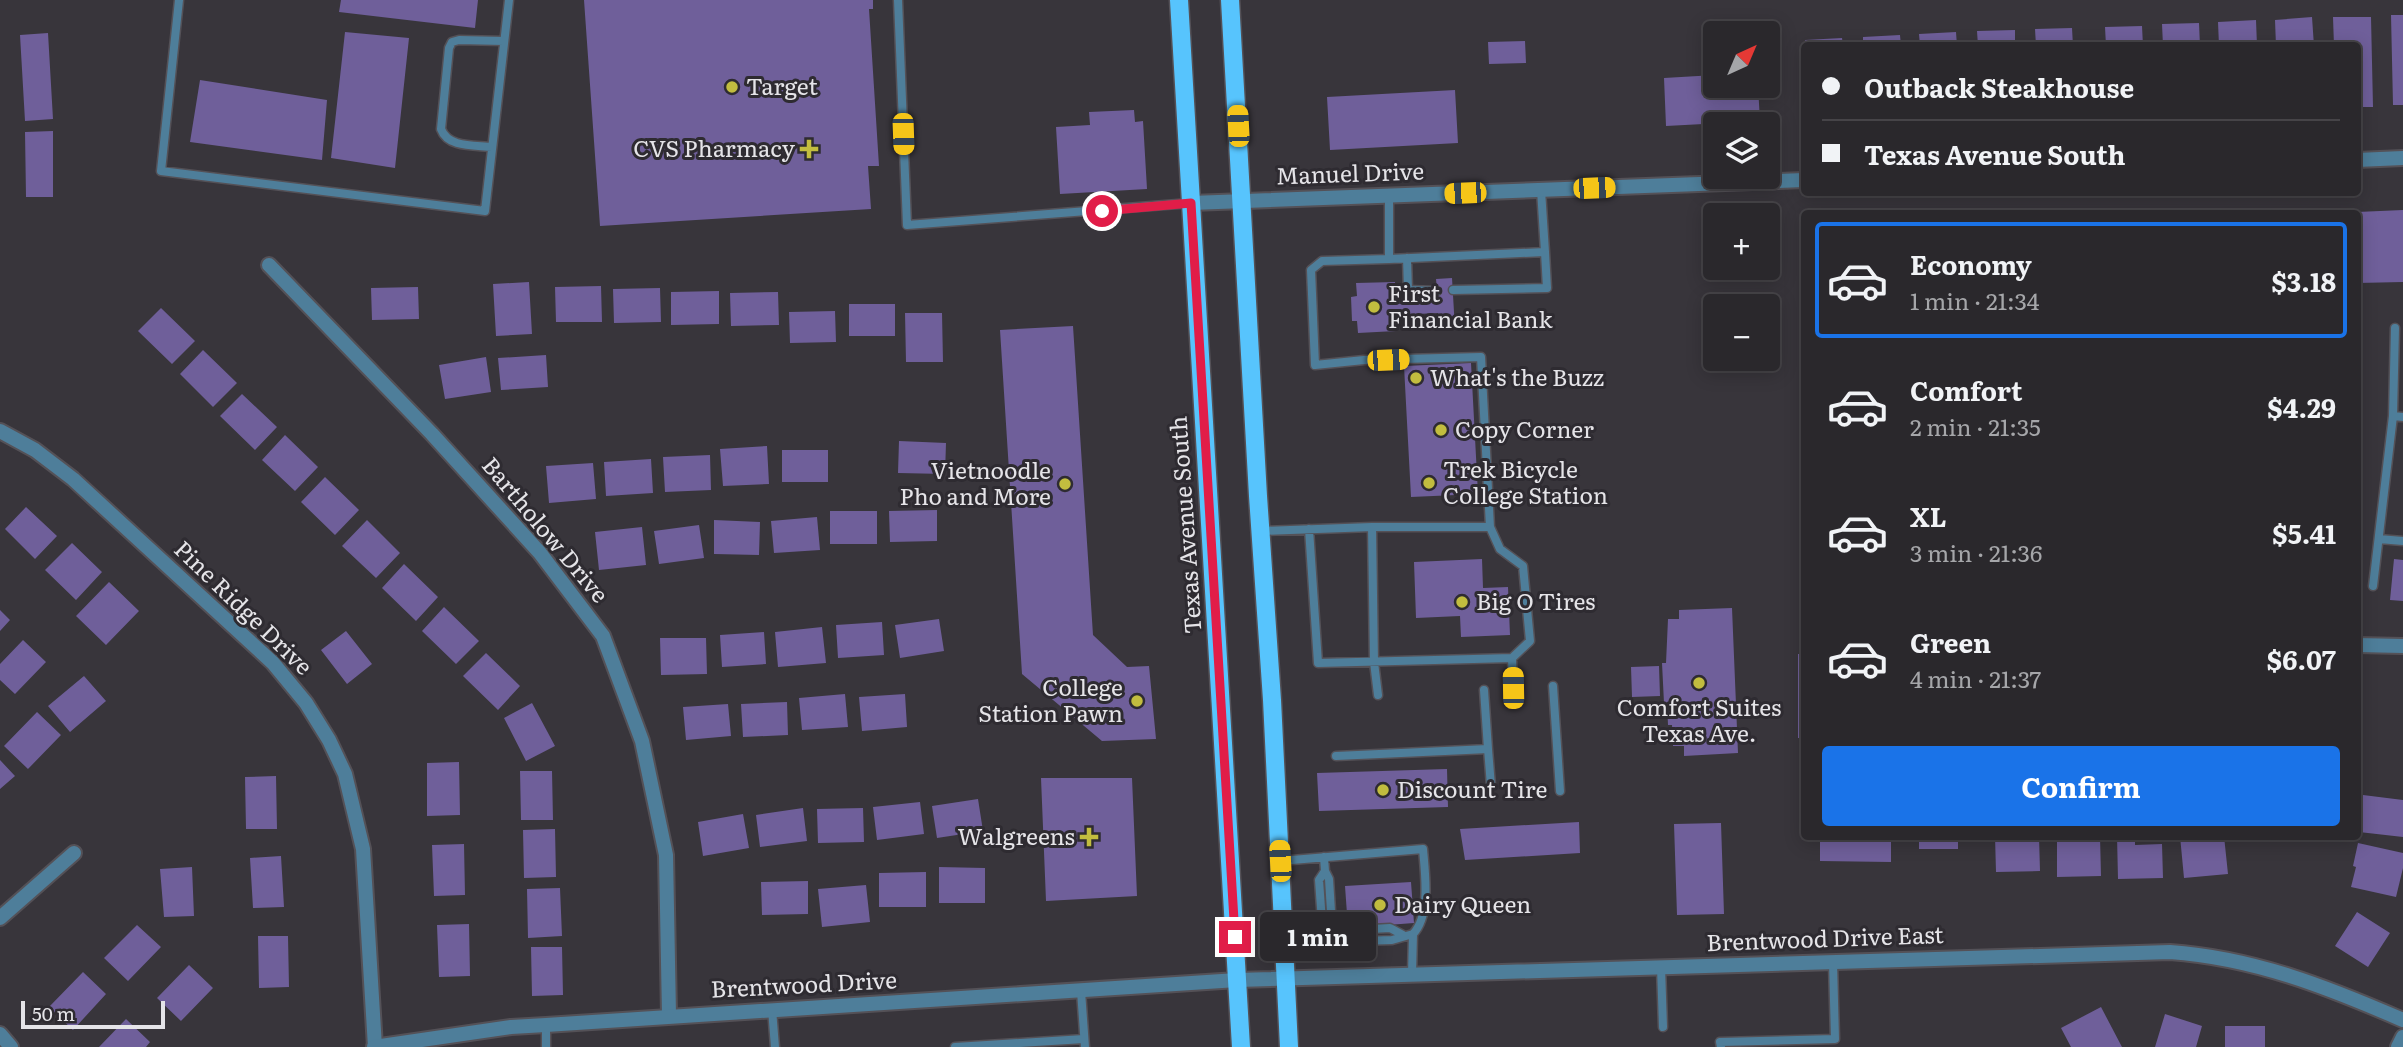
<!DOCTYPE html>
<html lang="en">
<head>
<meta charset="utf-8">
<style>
  body { margin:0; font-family:Literata,serif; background:#363438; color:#f1f3f6; height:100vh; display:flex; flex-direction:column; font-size:26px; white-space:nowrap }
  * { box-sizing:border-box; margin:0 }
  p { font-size:23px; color:#a5a6a9 }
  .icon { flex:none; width:38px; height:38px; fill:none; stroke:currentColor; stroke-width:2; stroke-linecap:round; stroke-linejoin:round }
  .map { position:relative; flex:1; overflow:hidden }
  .panel { position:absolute; left:1801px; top:210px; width:560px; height:630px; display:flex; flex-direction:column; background:#2a282c; border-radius:7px; box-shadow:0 4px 18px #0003,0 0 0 2px #464448 }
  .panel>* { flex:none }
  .banner { position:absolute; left:1801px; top:42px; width:560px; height:154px; border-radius:7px; box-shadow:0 4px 18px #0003,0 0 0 2px #464448; display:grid; align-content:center; height:154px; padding:0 21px; background:#2a282c }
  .needle { width:46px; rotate:44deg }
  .controls { position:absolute; left:1703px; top:21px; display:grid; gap:14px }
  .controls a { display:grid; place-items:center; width:77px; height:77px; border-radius:7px; background:#2a282c; box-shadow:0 4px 18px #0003,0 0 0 2px #464448; font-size:35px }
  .scale { position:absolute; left:21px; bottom:18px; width:144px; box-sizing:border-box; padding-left:7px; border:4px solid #e5e4e8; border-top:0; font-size:19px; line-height:24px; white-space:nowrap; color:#e5e4e8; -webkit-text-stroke:5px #2e2b31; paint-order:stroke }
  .end { position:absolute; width:32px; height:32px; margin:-16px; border:9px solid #e11d48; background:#fff; box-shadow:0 0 0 4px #fff }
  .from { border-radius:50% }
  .bubble { position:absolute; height:49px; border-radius:7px; background:#2a282c; box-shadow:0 4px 18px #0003,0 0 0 2px #464448; font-size:23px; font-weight:700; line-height:49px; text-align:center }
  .car { position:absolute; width:21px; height:42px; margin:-21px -10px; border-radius:9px; box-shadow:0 0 5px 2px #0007; background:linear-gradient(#f5c518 24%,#345 0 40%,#f5c518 0 76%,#345 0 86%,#f5c518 0) }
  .banner b { display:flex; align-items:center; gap:24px; height:66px; font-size:26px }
  .banner b+b { border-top:2px solid #464448 }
  .banner i { width:18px; height:18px; background:#f1f3f6 }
  ul { padding:12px 0 0; list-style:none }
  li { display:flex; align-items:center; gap:21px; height:116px; margin:0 14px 10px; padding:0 7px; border:4px solid transparent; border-radius:7px }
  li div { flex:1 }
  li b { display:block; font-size:26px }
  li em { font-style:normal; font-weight:700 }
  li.active { border-color:#1a73e8 }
  li>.icon { width:63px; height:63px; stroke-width:1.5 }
  .cta { display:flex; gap:14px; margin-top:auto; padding:14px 21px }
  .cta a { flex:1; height:80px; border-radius:7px; background:#1a73e8; color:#fff; font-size:28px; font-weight:700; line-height:80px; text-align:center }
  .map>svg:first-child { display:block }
  .building { fill:#6f5f9a }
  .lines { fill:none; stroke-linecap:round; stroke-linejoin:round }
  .service-casing { stroke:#545157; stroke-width:11 }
  .minor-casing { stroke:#545157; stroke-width:18 }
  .tertiary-casing { stroke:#545157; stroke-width:18 }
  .primary-casing { stroke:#545157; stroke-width:21 }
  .service { stroke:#4e7e9a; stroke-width:8 }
  .minor { stroke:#4e7e9a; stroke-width:14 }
  .tertiary { stroke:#4e7e9a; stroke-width:14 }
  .primary { stroke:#57c4fd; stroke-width:18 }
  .route { stroke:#e11d48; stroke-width:9 }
  .poi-dot { fill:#c2bd3f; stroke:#2e2b31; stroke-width:2.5 }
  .labels { text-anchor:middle; stroke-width:6; stroke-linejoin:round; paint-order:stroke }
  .poi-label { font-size:23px; fill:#e5e4e8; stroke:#2e2b31; text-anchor:start }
  .street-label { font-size:23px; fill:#e5e4e8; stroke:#2e2b31 }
</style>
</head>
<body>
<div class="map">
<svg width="2403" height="1047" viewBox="0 0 2403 1047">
  <rect width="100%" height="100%" fill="#38353b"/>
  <path class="building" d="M341,0h137l-3,28 -136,-16z
    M584,0h289v9h-4l10,157h-11l3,43 -271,17z
    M2391,15h12v90h-10z
    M2312,17l2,29h-38l-1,-26z
    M2333,17h38l2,90h-16v-61h-23z
    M2256,20l1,26h-38l-1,-24z
    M2199,23l1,23h-37l-1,-22z
    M2142,26l1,20h-37l-1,-19z
    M2072,28l1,18h-37l-1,-17z
    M2015,30v16h-37l-1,-15z
    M345,32l64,6 -14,130 -64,-10z
    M1956,32l1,14h-37l-1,-12z
    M48,33l5,86 -28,2 -5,-86z
    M1900,35l1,11h-38v-9z
    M1842,38l1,8h-37l-1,-6z
    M1525,41l1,22 -37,1 -1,-22z
    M1715,75v11h43l2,35 -94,5 -2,-48z
    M200,80l127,20 -5,60 -132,-18z
    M1455,90l3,53 -128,7 -3,-53z
    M1134,110l1,12 8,-1 4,68 -87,5 -4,-67 34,-2 -1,-13z
    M53,131v66h-27l-1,-65z
    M2403,210v72l-46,1v-71z
    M1452,278l3,51h-16l-1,-16 -42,2v16l-38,2 -1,-12h-5l-1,-24 6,-1 -1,-13 39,-1 1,22 42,-2 -2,-23z
    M529,282l3,52 -36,2 -3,-52z
    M601,286l1,36h-46l-1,-35z
    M418,287l1,32 -47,1 -1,-32z
    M660,288l1,34 -47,1 -1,-34z
    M719,291v33l-48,1v-33z
    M778,292l1,33 -48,1 -1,-33z
    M849,304h46v32h-46z
    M161,308l34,33 -23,23 -34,-33z
    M835,311l1,31 -46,1 -1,-31z
    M905,313h37l1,49h-37z
    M1073,326l20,309 34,32 22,-1 7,73 -54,2 -80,-67 -22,-344z
    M203,350l34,33 -24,24 -33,-33z
    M546,355l2,32 -47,3 -3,-32z
    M486,357l5,35 -46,7 -6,-34z
    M1471,363l7,131 -67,3 -7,-131z
    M242,394l35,33 -22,23 -35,-34z
    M285,435l33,32 -23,24 -33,-31z
    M899,441l47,2 -1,31 -47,-1z
    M767,446l2,38 -46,2 -3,-37z
    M782,450h46v32h-46z
    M710,455l1,35 -46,2 -2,-35z
    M651,459l2,34 -47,3 -2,-34z
    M593,463l3,36 -47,4 -3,-37z
    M325,477l34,33 -24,25 -34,-33z
    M26,507l31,29 -22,23 -30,-30z
    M937,510v31l-47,1 -1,-31z
    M830,511h47v33h-47z
    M817,517l3,33 -46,3 -3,-32z
    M367,520l33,33 -24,25 -34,-32z
    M714,520l46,2 -1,33 -45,-1z
    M699,525l5,33 -45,6 -5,-33z
    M642,527l4,38 -47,5 -4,-38z
    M72,543l30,29 -26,28 -31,-30z
    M1482,559l1,29 25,-1 2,48 -49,2 -1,-21 -44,2 -2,-56z
    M2394,559l9,1v41l-13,-1z
    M404,564l34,33 -22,24 -34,-33z
    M109,582l30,29 -33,34 -30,-29z
    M444,607l35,34 -23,23 -34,-33z
    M1732,608l6,145 -54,3v-10h-11l-1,-21h-4l-1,-22h-3l-2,-40h4l2,-44h11v-9z
    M0,610l10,10 -10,11z
    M939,619l5,32 -44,7 -5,-33z
    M882,622l2,33 -46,3 -2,-33z
    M822,627l4,36 -48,4 -3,-35z
    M346,631l26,33 -25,20 -26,-34z
    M764,632l2,32 -44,3 -2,-32z
    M660,638h46l1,36 -46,1z
    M23,640l23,22 -31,32 -15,-14v-16z
    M486,653l34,33 -22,24 -35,-34z
    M1798,654h6v84h-6z
    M1659,666l1,30 -28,1 -1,-30z
    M84,676l22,25 -36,31 -22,-26z
    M845,694l3,33 -46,3 -3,-32z
    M905,694l2,33 -45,4 -3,-34z
    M787,702l1,33 -45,2 -2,-33z
    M532,703l23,43 -29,15 -22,-43z
    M728,704l3,32 -45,4 -3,-33z
    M37,712l24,23 -33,34 -24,-23z
    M0,760l15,16 -15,13z
    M459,762l1,53 -33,1v-53z
    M1447,769l1,38 -129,4 -2,-38z
    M520,771h32l1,49h-32z
    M276,776l1,53h-31l-1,-52z
    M1041,778h91l5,118 -91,5z
    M2363,795l40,5v37l-44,-5z
    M978,799l5,32 -46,7 -5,-32z
    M920,802l4,32 -47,6 -4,-33z
    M803,808l4,33 -47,6 -4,-32z
    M863,808l1,34 -46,1 -1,-34z
    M743,814l6,34 -46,8 -5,-34z
    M1579,822l1,31 -115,7 -5,-31z
    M1721,823l3,91 -47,1 -3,-91z
    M555,829l1,48 -32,1 -1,-48z
    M1820,836h71v26l-71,-1z
    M1919,836h39v13h-39z
    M1995,836h44l1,35 -44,1z
    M2057,836h43l1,40 -44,1z
    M2117,836h18v9l27,-1 1,34 -45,1z
    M2180,836h44l4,38 -44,4z
    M2358,843l45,10v15l-7,29 -45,-10 5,-20 -3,-1z
    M464,844l1,51 -31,1 -2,-51z
    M281,856l3,51 -31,1 -3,-50z
    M192,867l2,49 -30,1 -4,-48z
    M939,867l46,1v35h-46z
    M926,872v35h-47v-34z
    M808,881v33l-46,1 -1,-33z
    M1411,882l3,41 -66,5 -3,-42z
    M866,885l4,37 -48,5 -4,-38z
    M560,888l2,48 -34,2 -1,-49z
    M2357,912l33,21 -22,34 -33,-21z
    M469,924l1,52 -31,1 -2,-52z
    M137,925l24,22 -33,34 -24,-23z
    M258,936h30l1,51 -30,1z
    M531,947h31l1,48 -31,1z
    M189,965l24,23 -32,33 -24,-23z
    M83,972l23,22 -33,36 -24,-23z
    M2101,1007l21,40h-51l-10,-19z
    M2165,1014l37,12 -6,21h-41z
    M126,1019l24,23 -4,5h-47z
    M2225,1026h40v21h-40z"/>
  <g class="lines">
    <g class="service-casing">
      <path id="service" d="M179,0l-18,171 324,40 24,-211
        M898,0l9,225 284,-22
        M492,147c-18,-2 -44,1 -51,-18l8,-81 3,-6 7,-2 45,1
        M1407,258l1,32 29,1
        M1389,259l156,-7 -4,-62
        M1453,290l94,-2 -2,-36
        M2395,328l-2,88 10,1
        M1372,527l2,135 4,33
        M1490,527l10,22 23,17 7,75 -18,17 1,30
        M1309,529l9,134 194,-5
        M1261,531l111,-4h118l-9,-170 -117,3 -49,5 -4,-95 11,-9 67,-2v-63
        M2379,539l24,2
        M2373,586l20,-170
        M1553,686l7,105
        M1488,749l3,37
        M1336,756l152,-7 -4,-59
        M1324,857l1,14 4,8 3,48 5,4 53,-3 13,7
        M1280,861l143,-12c2,24 8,66 -10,85l-1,40
        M1325,871l-6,9 4,56 7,6 62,-2 21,-6
        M1661,967l2,60
        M1081,991l4,56
        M772,1009l3,38
        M546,1047v-22
        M955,1047l129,-8
        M1721,1047l-1,-5 115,-3 -2,-77"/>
    </g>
    <g class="minor-casing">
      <path id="minor" d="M2357,160l46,-2
        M1191,203l613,-23
        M269,265l163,169 108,119 63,83 39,105 24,114 3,160
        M0,431l35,19 38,29 200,184 33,40 23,37 16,34 18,75 12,198
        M2357,645l46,1
        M0,918l74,-65
        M2398,1047l5,-10"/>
    </g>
    <g class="tertiary-casing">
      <path id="tertiary" d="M0,1034l11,13
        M374,1047l137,-20 35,-2 691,-45 933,-28c84,6 157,35 233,68"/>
    </g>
    <g class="primary-casing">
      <path id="primary" d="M1179,0l62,1047
        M1230,0l28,496 14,204 17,347"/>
    </g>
    <use href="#service" class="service"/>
    <use href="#minor" class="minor"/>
    <use href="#tertiary" class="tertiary"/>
    <use href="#primary" class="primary"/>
  </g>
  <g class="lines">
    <path class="route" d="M1102,211l89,-8 44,734"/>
  </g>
  <g class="poi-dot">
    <circle cx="732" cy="87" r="7"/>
    <path d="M805.5 138.5h7v7h7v7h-7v7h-7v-7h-7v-7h7z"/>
    <circle cx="1374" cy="307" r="7"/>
    <circle cx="1416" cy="378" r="7"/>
    <circle cx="1441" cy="430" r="7"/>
    <circle cx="1429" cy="483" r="7"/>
    <circle cx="1065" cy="484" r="7"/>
    <circle cx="1462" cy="602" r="7"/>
    <circle cx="1699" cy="683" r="7"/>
    <circle cx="1137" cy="701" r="7"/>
    <circle cx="1383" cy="790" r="7"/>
    <path d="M1085.5 826.5h7v7h7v7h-7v7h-7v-7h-7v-7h7z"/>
    <circle cx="1380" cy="905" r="7"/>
  </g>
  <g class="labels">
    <g class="poi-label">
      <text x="746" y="95">Target</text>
      <text x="795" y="157" text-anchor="end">CVS Pharmacy</text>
      <text x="1388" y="302">First<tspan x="1388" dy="26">Financial Bank</tspan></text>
      <text x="1430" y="386">What's the Buzz</text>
      <text x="1455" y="438">Copy Corner</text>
      <text x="1443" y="478">Trek Bicycle<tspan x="1443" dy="26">College Station</tspan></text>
      <text x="1051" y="479" text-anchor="end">Vietnoodle<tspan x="1051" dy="26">Pho and More</tspan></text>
      <text x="1476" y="610">Big O Tires</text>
      <text x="1123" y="696" text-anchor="end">College<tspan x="1123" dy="26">Station Pawn</tspan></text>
      <text x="1699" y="716" text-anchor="middle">Comfort Suites<tspan x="1699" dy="26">Texas Ave.</tspan></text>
      <text x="1397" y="798">Discount Tire</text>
      <text x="1075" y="845" text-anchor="end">Walgreens</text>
      <text x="1394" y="913">Dairy Queen</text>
    </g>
    <g class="street-label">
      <text transform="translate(1350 174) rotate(-2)" y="8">Manuel Drive</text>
      <text transform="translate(1186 525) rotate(-94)" y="8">Texas Avenue South</text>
      <text transform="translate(545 530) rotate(50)" y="8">Bartholow Drive</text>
      <text transform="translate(243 608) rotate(44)" y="8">Pine Ridge Drive</text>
      <text transform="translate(1825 939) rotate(-2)" y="8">Brentwood Drive East</text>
      <text transform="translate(804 985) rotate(-3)" y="8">Brentwood Drive</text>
    </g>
  </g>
</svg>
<div class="controls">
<a><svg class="needle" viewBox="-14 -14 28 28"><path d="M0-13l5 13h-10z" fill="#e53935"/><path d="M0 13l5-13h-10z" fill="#a5a6a9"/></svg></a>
<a><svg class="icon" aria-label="layers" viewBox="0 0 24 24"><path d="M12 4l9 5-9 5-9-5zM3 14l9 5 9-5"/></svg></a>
<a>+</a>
<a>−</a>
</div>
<div class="scale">50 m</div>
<i class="end from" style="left:1102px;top:211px"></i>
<i class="end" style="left:1235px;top:937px"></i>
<div class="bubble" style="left:1260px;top:912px;width:116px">1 min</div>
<i class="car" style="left:1238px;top:126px;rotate:357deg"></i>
<i class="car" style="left:903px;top:134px;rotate:178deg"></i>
<i class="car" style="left:1594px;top:188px;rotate:88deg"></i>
<i class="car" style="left:1465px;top:193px;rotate:268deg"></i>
<i class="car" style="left:1388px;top:360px;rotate:88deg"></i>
<i class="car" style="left:1513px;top:688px;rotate:359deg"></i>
<i class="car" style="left:1280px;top:861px;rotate:357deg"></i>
<div class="banner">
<b><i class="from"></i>Outback Steakhouse</b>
<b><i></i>Texas Avenue South</b>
</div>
<section class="panel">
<ul>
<li class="active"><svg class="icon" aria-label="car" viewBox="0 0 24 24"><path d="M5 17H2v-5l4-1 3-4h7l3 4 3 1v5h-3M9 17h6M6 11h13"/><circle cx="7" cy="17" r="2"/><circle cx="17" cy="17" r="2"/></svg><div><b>Economy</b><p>1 min · 21:34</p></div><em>$3.18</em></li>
<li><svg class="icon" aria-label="car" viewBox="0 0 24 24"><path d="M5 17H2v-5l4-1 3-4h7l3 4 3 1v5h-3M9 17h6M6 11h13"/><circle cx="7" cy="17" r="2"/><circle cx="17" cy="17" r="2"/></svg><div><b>Comfort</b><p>2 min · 21:35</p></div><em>$4.29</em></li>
<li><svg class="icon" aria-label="car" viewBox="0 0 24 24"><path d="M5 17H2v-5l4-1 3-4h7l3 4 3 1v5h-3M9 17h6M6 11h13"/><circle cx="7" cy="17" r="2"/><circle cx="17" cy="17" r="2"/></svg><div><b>XL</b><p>3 min · 21:36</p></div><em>$5.41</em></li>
<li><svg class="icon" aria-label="car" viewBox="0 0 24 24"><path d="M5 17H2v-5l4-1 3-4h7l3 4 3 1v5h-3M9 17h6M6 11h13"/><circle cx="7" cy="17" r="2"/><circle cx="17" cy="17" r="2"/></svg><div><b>Green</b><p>4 min · 21:37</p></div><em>$6.07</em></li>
</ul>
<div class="cta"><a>Confirm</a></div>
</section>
</div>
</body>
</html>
